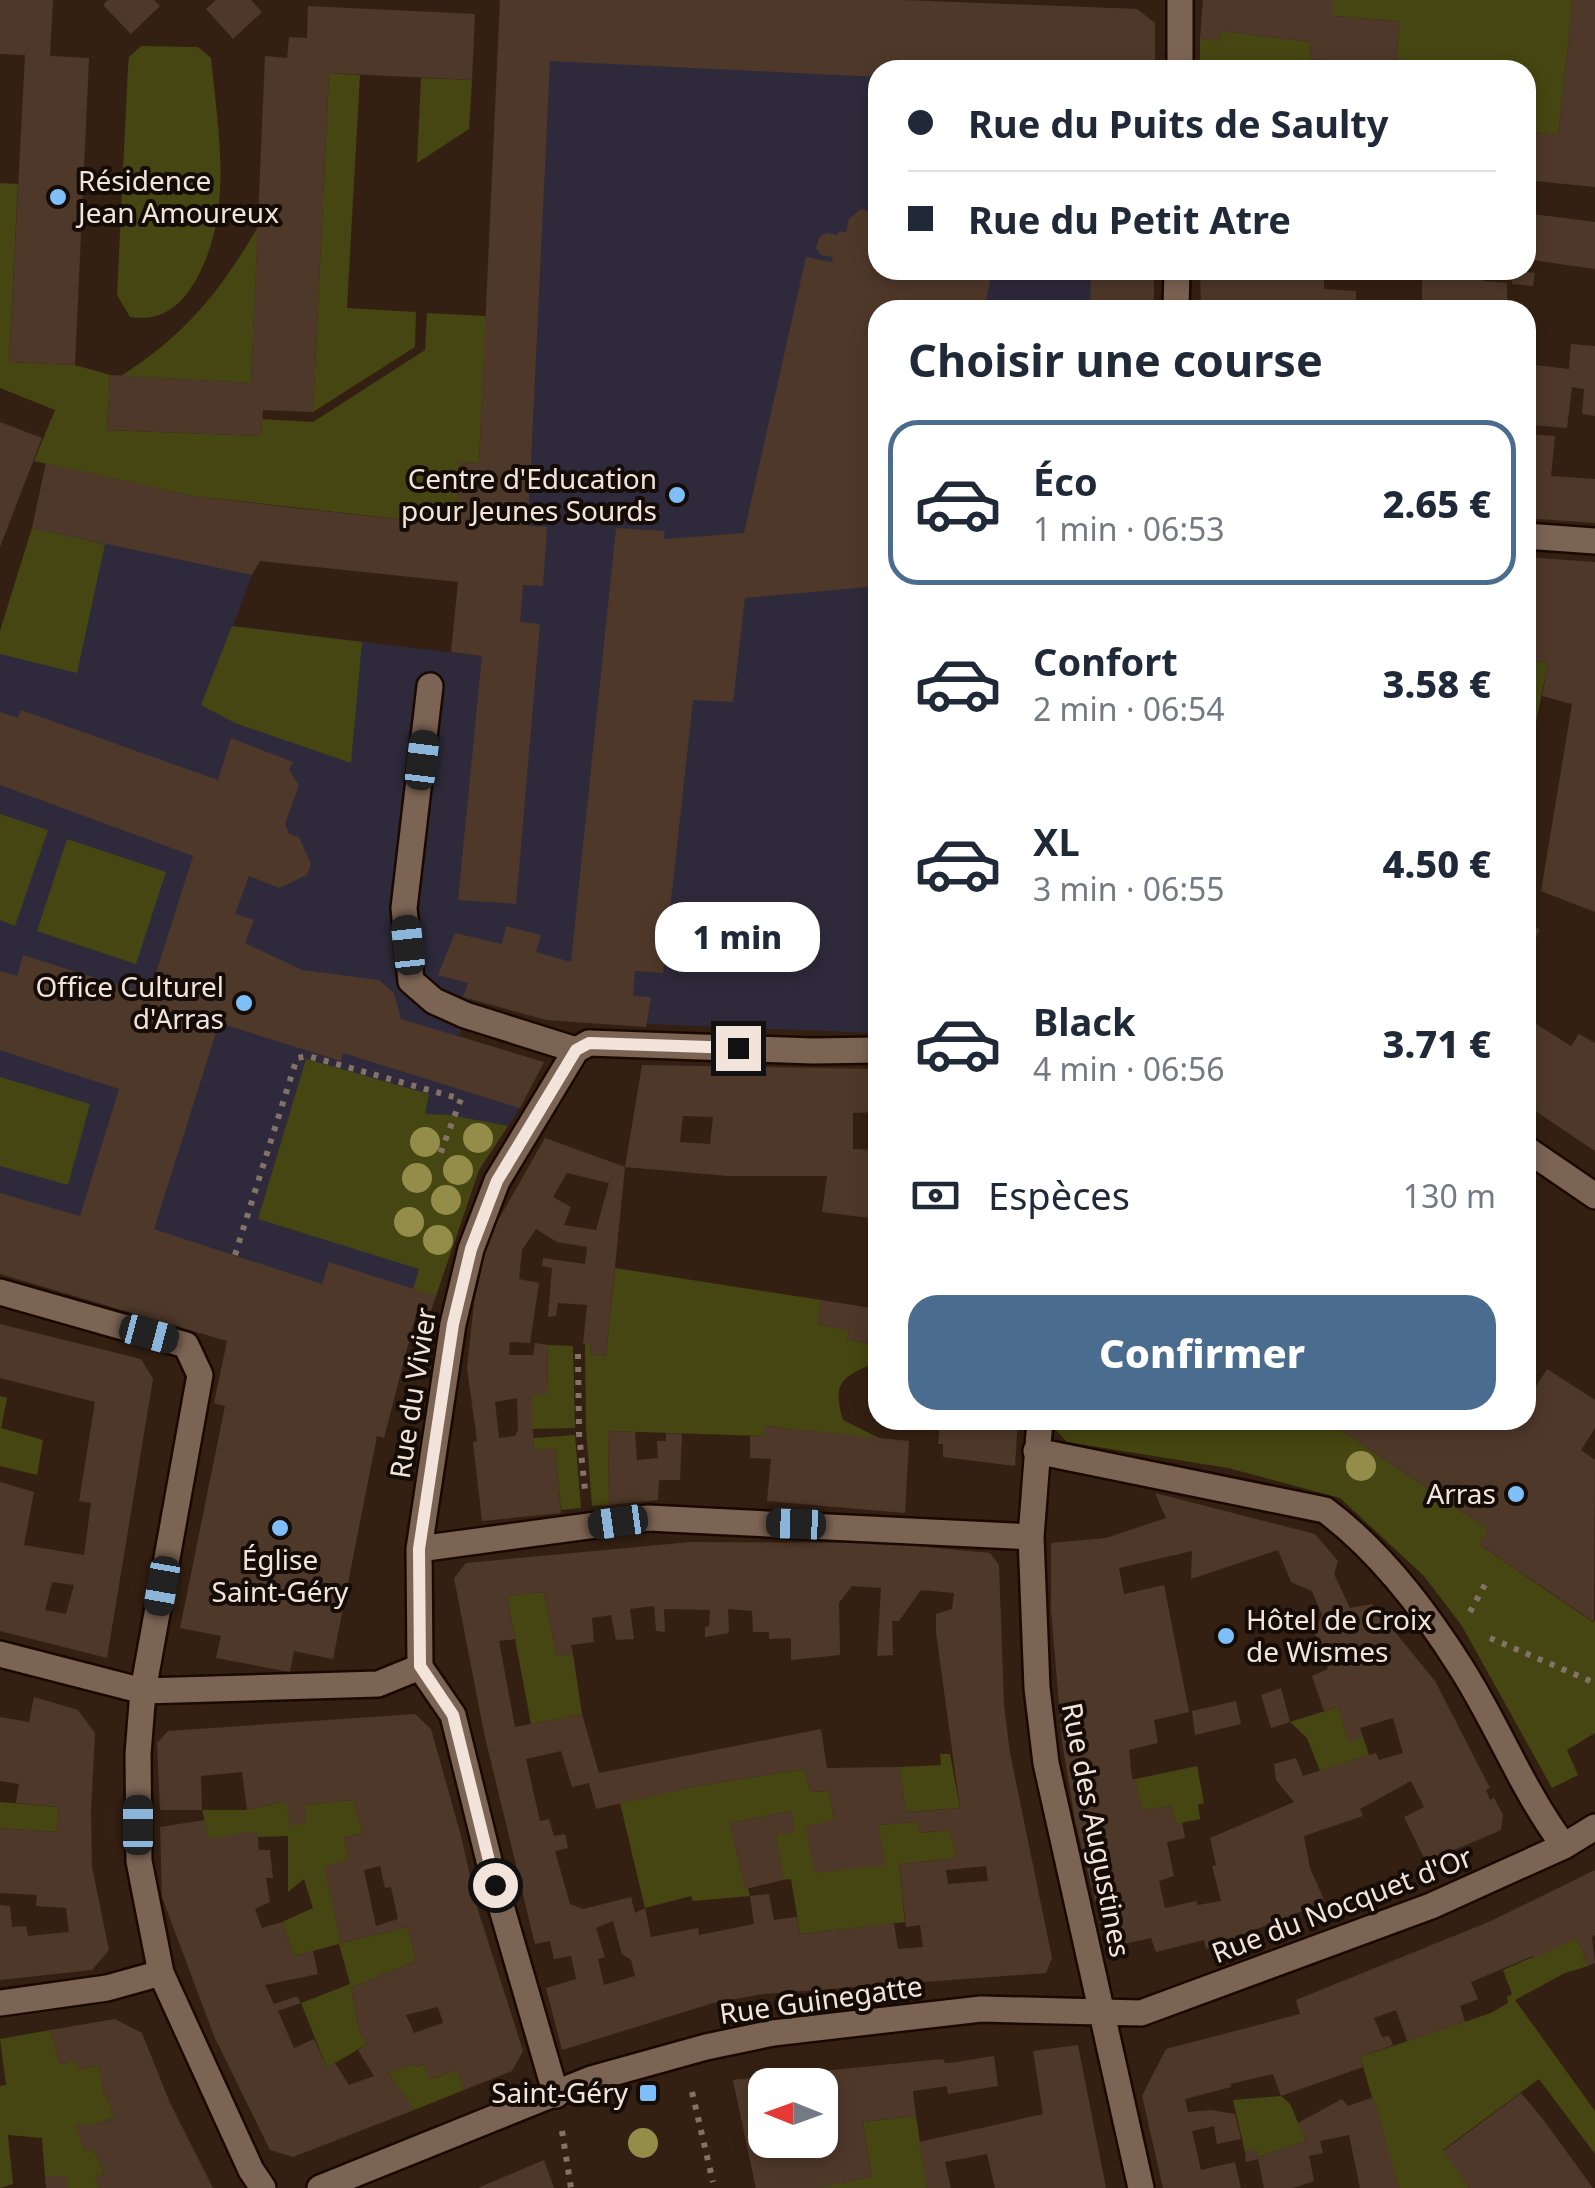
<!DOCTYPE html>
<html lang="fr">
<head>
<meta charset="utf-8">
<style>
  body { margin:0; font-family:"Noto Sans",sans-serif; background:#f2f2f3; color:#1f2937; height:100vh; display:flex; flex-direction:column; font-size:38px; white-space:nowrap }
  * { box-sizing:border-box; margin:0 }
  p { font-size:32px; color:#747a83 }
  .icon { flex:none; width:55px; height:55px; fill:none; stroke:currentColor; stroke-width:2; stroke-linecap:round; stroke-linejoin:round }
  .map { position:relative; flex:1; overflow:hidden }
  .panel { position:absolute; left:868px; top:300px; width:668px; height:1130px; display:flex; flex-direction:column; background:#fff; border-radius:30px; box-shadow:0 5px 15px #0003 }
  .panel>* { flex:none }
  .guide { position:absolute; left:868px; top:60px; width:668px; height:220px; border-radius:30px; box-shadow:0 5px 15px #0003; display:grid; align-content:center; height:220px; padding:0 40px; background:#fff }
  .needle { width:65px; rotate:271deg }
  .buttons { position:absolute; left:748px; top:2068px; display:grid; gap:20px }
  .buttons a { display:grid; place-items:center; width:90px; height:90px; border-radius:20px; background:#fff; box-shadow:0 5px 15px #0003; font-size:50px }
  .end { position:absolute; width:45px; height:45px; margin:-22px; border:12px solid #f2e4db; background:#111; box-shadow:0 0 0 5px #111 }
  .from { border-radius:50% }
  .bubble { position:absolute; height:70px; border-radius:30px; background:#fff; box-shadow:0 5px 15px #0003; font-size:32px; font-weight:800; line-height:70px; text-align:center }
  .car { position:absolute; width:30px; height:60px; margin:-30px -15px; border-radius:12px; box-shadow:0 0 8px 2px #0007; background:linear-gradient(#222 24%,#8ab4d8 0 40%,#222 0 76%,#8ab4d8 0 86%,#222 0) }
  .guide b { display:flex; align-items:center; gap:35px; height:95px; font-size:38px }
  .guide b+b { border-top:2px solid #e0e1e3 }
  .guide i { width:25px; height:25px; background:#1f2937 }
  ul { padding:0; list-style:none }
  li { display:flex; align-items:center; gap:30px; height:165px; margin:0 20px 15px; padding:0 20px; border:5px solid transparent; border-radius:30px }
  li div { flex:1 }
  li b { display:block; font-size:38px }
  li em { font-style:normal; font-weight:800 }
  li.current { border-color:#4a6c8e }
  li>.icon { width:90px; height:90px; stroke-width:1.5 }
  h2 { padding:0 40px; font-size:45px; line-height:120px }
  .pay { display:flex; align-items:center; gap:25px; height:110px; padding:0 40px; font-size:38px }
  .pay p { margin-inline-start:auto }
  .button { display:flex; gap:20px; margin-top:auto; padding:20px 40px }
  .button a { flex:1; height:115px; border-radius:30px; background:#4a6c8e; color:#fff; font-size:40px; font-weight:800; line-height:115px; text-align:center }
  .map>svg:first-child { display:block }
  .education { fill:#2e2a3b }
  .green { fill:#454611; fill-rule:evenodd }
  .building { fill:#4e3829; fill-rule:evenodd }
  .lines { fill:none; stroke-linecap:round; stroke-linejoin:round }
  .service-casing { stroke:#1b0900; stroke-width:30 }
  .minor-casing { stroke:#1b0900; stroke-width:30 }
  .path { stroke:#847266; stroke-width:6; stroke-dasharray:5 8; stroke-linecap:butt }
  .service { stroke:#7c6454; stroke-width:25 }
  .minor { stroke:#7c6454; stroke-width:25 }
  .tree { fill:#948d4a }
  .route { stroke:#f2e4db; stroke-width:12 }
  .poi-dot { fill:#7ebef9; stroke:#150c07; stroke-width:4 }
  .labels { text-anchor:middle; stroke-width:8; stroke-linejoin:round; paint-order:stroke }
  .poi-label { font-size:28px; fill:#f2e4db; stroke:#150c07; text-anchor:end }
  .street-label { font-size:28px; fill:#f2e4db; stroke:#150c07 }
</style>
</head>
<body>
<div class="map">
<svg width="1595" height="2188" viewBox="0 0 1595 2188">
  <rect width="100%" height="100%" fill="#342012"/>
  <path class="education" d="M500,0h402l235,9 18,14v47h-277v200h276v40h-276l-1,723 -331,-13 -76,-21 -11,37 84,27 -23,45 -41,62 -51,149 -105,-35 -96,57 -227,-67v-643l32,-103 14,-65 147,33 84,10 -44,120 248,30 -5,-128z"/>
  <path class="green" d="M1333,0h240l-15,135 -33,-4v-61h-129l3,-49 -66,-5z
    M1220,31l91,11 -1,17 57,4v7h-167v-31l19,1z
    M141,46l57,1 13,11c7,73 23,152 -14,220 -15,27 -34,44 -67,39l-13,-22 11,-228 1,-10z
    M329,73l31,2 -13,233 69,4 -1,35 -102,65z
    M421,78l51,2 -3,49 -52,34z
    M0,183l18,1 -9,178 66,3 35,10 -3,55 154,6 1,-17 51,3 112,-72 2,-37 59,3 -7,147 -19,-1 -3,50 -22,-2 -2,13 -240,-27 -159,-35 21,-51 -55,-22z
    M258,227l-7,156 -130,-7c65,-42 98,-83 137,-149z
    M32,528l73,16 -28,129 -77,-19v-23z
    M232,626l130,16 -11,121 -116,-40 -34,-18z
    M1525,660l23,3 -23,114z
    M0,814l48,16 -33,96 -15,-6z
    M67,839l99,33 -30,92 -99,-33z
    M306,1059l123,35 -4,20 25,1 58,11 -29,44 -43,126 -23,-7 6,-20 -161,-50z
    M0,1077l90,27 -22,81 -68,-19z
    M615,1268l206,32 -3,24 31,7 -2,8 30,7v16c-33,14 -46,19 -34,58l38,19 -116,-13 -1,10 -156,-5 1,74 -17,1 -6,-76 -1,-86h6l-1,10 16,2z
    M548,1345l25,1 2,82 -43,1 -1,-34 16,-2z
    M0,1396l7,2 -6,30 42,12 -6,35 -37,-9z
    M1054,1420h272l162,109 -8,16 113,77 2,-2v113l-28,17 11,25 -26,13 -90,-162 -38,-50 -84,-78 -112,-30 -161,-26 -14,-15z
    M575,1435l6,73 -20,2 -6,-61 -21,1 -1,-12z
    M544,1592l13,64 16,-2 9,60 -51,10 -24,-128z
    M1338,1707l11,34 14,-4 6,18 -49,16 -13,-33 -17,-16z
    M940,1754h10l10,54 -54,4 -7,-45 42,-2z
    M1197,1766l7,37 -6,2 2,14 -24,5 -5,-18 -29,4 -7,-31z
    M805,1769l5,23 19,-1 5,29 51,45 -7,-40 39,-3 3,11 30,-3 7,28 -58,6 6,58 -105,12 -9,-55 -8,1 -7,-45 18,-4 -3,-20 -61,12 15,65h3l2,8 -57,5 -2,-5 -46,12 -25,-105 76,-17z
    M353,1800l10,33 -19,5 5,21 -24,9 16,75 67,-16 8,34 -65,27 8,42 8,14 -40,24 -26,-65 49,-19 -11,-40 -45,12 -12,-34 31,-14 -9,-29 -16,13v-56l-79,3 -7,-29h45l39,-9 19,4z
    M0,1802l59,5 -2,25 -57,-4z
    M1577,1938l11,28 -23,7 -50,27 80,111v43l-56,-75 -96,71 27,38h-71l-39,-131 131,-44 17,-10 -1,-6 5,-3 -9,-24z
    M50,2030l10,34 16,-3 3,8 20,-3 4,24 12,27 -22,8h-17l9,26 9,-2 10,24 -9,3 4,12h-32v-12h-22l-3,-38 -34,-3 5,49 -13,4v-102l6,-1 -6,-46z
    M415,2064l2,3 8,-3 5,15 27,-9 7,20 -50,20 -26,-37z
    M819,2071l23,112 30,-6 -9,-55 53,-6 11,72h-171l-23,-108zM765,2085h55v55h-55z
    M1281,2096l9,8 16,37 -48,16 -2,-8 -11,3 -12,-52z"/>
  <path class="building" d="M0,0h53l-3,56 39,2 -14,307 -66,-3 16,-307 -25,-1z
    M108,0h46l6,6 -29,28 -28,-29z
    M216,0h35l11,12 -29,27 -27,-30z
    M500,0h402l235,9 18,14v47h-277v7l-328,-16 -22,465 19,1 -4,59 -20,-1 -3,37 20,2 -24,280 -58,-4 24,-244 -31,-4 7,-70 -198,-21 -8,14 -220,-47 14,-65 147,33 84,10 156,17 1,-13 23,2 3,-50 19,1z
    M1203,0h130v16l66,5 -3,49h-29v-7l-57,-4 1,-17 -91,-11 -1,10 -19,-2z
    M1573,0h22v187l-70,-7v-49l33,4z
    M308,6l167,8 -3,66 -143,-7 -16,339 -50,-2 -2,26 -154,-6 3,-55 141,8 14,-327 22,2 2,-21 18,1z
    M861,209l17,4v57h125l-1,4 -10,-2 -8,38h-106v276l-133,12 -12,104 -40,-2 -30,273 -28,-2 -2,25 18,1 -5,30 -100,-7 -83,-23 5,-14 -30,-8 17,-42 47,11 4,-18 35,9 -5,17 35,10 45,-434 49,3 -1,8 80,-6 62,-276 26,5 1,-5 -12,-2 -5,-7 4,-12 8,-3 10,2v-4l8,1 3,-13z
    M1525,213l70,9v47l-70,-10z
    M1091,270h63v40h-64z
    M1200,270h77v4l47,3v12l32,2v19h-155z
    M1383,270h101l-1,11 24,2v27h-85v-35l-39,-2z
    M1514,270l21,3 -2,13 -21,-2z
    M1571,344l24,2v70l-13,-2 2,-25 -12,-2 -5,41 -36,-3 -1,9 25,2 -4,40 44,3v44l-70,-5v-134l9,1 1,-20 34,4z
    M0,422l42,16 -42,109z
    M1525,557l70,5v350l-54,-21 31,-187 -30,-8 6,-33 -23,-3z
    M21,710l197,70 13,-42 62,24 -4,8 10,15 -14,39 4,10 10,3 12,27 -4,11 -28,13 -30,-12 -14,38 19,6 -9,23 57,27 77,10 15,13 7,26 143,43 -24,46 -177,-55 -2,8 -122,-38 -65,206 168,55 7,-22 107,34 -8,23 -12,-5 -32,124 -7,-2 -44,223 -39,-8 -4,21 -74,-14 5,-22 -41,-8 45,-222 -11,-3 13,-62 -227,-67v-81l80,23 39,-127 -119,-39v-79l17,5 6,-21 126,40 44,-139 -193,-71v-73l18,6z
    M1525,922l15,8 -15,26z
    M1525,996l11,7 -9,15 44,28 8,-12 16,9v108l-70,-47z
    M642,1065l236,4v43l-25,1v36l25,1v69l-56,-7 5,-36h-99l-103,-9 -19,189 -16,-2 1,-10h-8l4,-39 -29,-2 -2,13 -8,1 4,-49 -10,-2 1,-8 42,6 2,-17 -30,-5 -21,-13 -14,21 -3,29 20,4 -9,60 -20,-1 -1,13h24l2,-12 13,2 -1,49 -16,1 3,55 21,-2 6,65 -79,8 -9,-79 4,-1 -1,-8 -9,-65 7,-65 14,-65 57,-100 80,29zM683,1116l30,1 -3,27 -30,-2zM567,1173l42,10 -13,47 -32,-5 7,-18 -18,-10zM517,1398l1,32 -3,6 -16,2 -4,-36z
    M875,1272l3,74 -31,-7 2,-8 -31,-7 3,-24 50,8z
    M0,1324l141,35 12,20 -46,279 -107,-27v-149l34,10 -10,53 60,10 7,-52 -12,-2 16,-99 -95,-24zM52,1582l22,3 -8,29 -21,-4z
    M1547,1369l48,31v28l-14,22 14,10 -1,162 -115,-78 9,-15 -162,-109h199v-16z
    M940,1420h78l-3,46 -72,-9v-13h-5z
    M764,1426l145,15 -4,72 -138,-12 4,-42 -21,-1v-22h14z
    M608,1431l27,1 2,28 21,-2 -1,-17h9v-8l16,1 -2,46h-21l-1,20 -49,5z
    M1155,1493l160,41 23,27 -4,13 16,34 22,-4 63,77 55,107 -4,2 4,10 4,-2 9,17 -2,15 -75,32 -22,-45 20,-10 -13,-26 -51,28 3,7 -59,20 6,32 15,34 -119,47 -2,-9 -48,12 -5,-14 -44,10 -32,-127 -13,-80 -11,-132v-66l55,-5 60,-20zM1278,1550l13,32 21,9 10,24 -8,16 14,38 -16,7 12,35 14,-4 11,35 14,-5 -3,-9 33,-10 10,35 -24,7 -3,-7 -7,2 -66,21 -7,-18 -22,6 2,16 18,22 -84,36 6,27 -4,1 9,35 -23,4 -2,-4 -31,7 -6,-27 15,-5 -7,-34 18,-4 -3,-16 -6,2 -5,-18 -29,4 -7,-31h-3l-3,-29 29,-7 -4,-23 35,-8 -25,-127 -40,9 -5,-26 73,-17 -1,28z
    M691,1542l194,1 105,10 9,12 5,140 6,48 42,205 -6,15 -283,21 -50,9 -151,47 -16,-62 30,-9 -5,-23 -17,3 -4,-18 -15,3 -51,-211 -30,-155 12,-15zM852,1586l29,2 -4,68 16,-1 -1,-34h7l22,-31 33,3 -2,16 -16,5v18l24,176 -54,4 -7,-45 -72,1 -6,-39 -222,44 -17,-59 -67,13 -16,-86 16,-2 -8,-43 37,-4 13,64 16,-2 -2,-9 23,-3 -2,-24 19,-3 5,25 18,-1 -4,-30 24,-3 2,25 9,1 -1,-23 46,1 -1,16 -4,1v10l24,-4 -1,-24 24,2 1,21h16v7l22,-1v22l49,-5 -1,-52zM561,1751l11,36 17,-4 7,26 100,-23 109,-17 5,23 19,-1 5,29 -28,6 8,47 72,-8 -8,-40 39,-3 2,11 31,-3 7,28 -58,6 7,63 14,-2 3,22 -25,2 -4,-26 -94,11 -3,-17 -23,3 -5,-26 -19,2 4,28 -55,11 -1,-7 -47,9 -6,-29 -10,5 -4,-16 -48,12 -13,-5 -15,-53 13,-3 -3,-14 -11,2 -5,-17 -9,2 -14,-62zM986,1866l2,15 -40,3 -2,-14zM613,1921l9,33 9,6 4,16 -31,9 -6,-26 7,-2 -9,-29z
    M1281,1688l9,34 -19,6 -10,-33z
    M34,1697l44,13 17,23 -4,78 1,56 17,83 -17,20 -92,10v-75l10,1 2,21 14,-1 2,10 41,-4 -3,-24 -30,-2 1,-11 -37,-2v-65l57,4 2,-25 -43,-4 3,-19 -19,-3v-64l29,5z
    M1236,1701l5,23 -46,11 -3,-24z
    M415,1714l16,15 29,103 18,78 45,141 -11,20 -48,19 -7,-20 -28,9 -4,-15 -9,3 -1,-3 -27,9 26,37 -121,47 -23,-7 -56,-114 -52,-139 -2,-70 45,-7 4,19 48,-8 2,19h11l3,28h-7l4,24 -15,7 7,19 20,-6 12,34 19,-5 5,23 -53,11 9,19 23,-8 4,7 -23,8 16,37 20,-9 13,29 8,-5 14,22 25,-9 -16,-26 9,-6 -8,-14 -8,-42 65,-27 -8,-34 -67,16 -17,-76 25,-8 -5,-21 19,-5 -10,-33 -48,5 1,18 -16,3 -4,-25 -39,9 -5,-38 -41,4 1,34h-42l-3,-67 11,-12zM380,1866l5,22 6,-1 7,32 -22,7 -12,-56zM438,2007l5,16 -29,10 -8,-18z
    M791,1811l4,21 -19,3 7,45 -38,9 -15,-66z
    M1595,1870v65l-3,2 3,26 -7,3 -11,-28 -44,21v-3l-62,26 7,17 -18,7 5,16 -58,19 -11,-31 -22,8 8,19 7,-1 4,9 -33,12 3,10 -82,29 -8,-22 -43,10 1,3 -46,12 3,13 23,-2 24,4 6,25 -24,5 -3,-18 -22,5 9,39 34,-8 6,26h-78l-21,-92 24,-47 134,-35 -4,-14 195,-79z
    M115,2019l27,14 28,70 43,85h-114l-4,-12 9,-3 -10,-24 -9,3 -10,-28 18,1 22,-8 -12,-27 -4,-24 -20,3 -3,-8 -16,3 -10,-34z
    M1078,2045l28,143h-111l-8,-34 -42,8 6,26h-24l-8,-46 124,-28 -10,-63z
    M994,2056l4,30 -50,8 -1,-8 -34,5 3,25 -53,6 9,55 -55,11h-61l-23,-108 210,-21 2,4h5zM765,2085h55v55h-55z
    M1521,2093l21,25 51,70h-123l-27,-37z
    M1374,2097l25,91h-39l-11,-53 -29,6 3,12 -14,3 5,25 -21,7h-29l-6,-29 -12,3 -1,-10 11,-3 2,8 48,-16 -8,-18 44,-24 6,7z
    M544,2160l10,28h-76z
    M45,2176h22v12h-21z"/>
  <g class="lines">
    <g class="service-casing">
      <path id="service" d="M1525,536l70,5
        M430,686l-26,222 7,73 23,20 31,14 111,35
        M589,1043l224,8 65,-1
        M420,1667l33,48 42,170 61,210"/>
    </g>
    <g class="minor-casing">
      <path id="minor" d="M1180,70v-70
        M1176,310l1,-40
        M1525,1148l70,48
        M0,1292l186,53 14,30 -57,316 -5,63 1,107 22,112 90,197 12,18
        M1040,1420l-9,117 6,151 9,75 95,425
        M1036,1451l289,59c55,41 99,99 135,156 38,59 62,124 104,180
        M419,1549l229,-31 383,19
        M0,1654l143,37 235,-7 42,-17 -1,-118 34,-225 18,-75 26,-68 79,-131 13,-7
        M0,2003l107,-15 54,-15
        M320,2188l271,-109 115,-32 67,-14 208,-24 160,4 290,-107 133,-60 31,-19"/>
    </g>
    <path class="path" d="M235,1255l62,-197 11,-2 153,43 -22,58
      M578,1354l1,80 6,56
      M1470,1612l18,-33
      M1490,1638l105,45
      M692,2092l21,90
      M562,2131l9,57"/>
    <use href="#service" class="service"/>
    <use href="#minor" class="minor"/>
  </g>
  <g class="tree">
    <circle cx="478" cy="1138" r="15"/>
    <circle cx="425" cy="1142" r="15"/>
    <circle cx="458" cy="1170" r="15"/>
    <circle cx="417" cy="1178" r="15"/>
    <circle cx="446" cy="1200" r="15"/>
    <circle cx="409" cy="1222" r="15"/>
    <circle cx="438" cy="1240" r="15"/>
    <circle cx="1361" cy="1466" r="15"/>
    <circle cx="643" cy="2143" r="15"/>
  </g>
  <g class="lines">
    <path class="route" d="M495,1885l-42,-170 -33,-49 -1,-117 34,-225 18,-75 26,-68 79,-131 13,-7 149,5"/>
  </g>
  <g class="poi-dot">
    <circle cx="58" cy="197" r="10"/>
    <circle cx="677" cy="495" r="10"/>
    <circle cx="244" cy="1003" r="10"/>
    <circle cx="1516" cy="1494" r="10"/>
    <circle cx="280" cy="1528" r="10"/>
    <circle cx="1226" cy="1636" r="10"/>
    <rect x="638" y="2083" width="20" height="20" rx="5"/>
  </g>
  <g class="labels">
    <g class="poi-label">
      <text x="78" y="191" text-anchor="start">Résidence<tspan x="78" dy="32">Jean Amoureux</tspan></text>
      <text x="657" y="489">Centre d'Education<tspan x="657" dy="32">pour Jeunes Sourds</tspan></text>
      <text x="224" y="997">Office Culturel<tspan x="224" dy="32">d'Arras</tspan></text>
      <text x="1496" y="1504">Arras</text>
      <text x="280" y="1570" text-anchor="middle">Église<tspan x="280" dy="32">Saint-Géry</tspan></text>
      <text x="1246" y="1630" text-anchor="start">Hôtel de Croix<tspan x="1246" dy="32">de Wismes</tspan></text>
      <text x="628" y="2103">Saint-Géry</text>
    </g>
    <g class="street-label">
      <text transform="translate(413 1393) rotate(-81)" y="10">Rue du Vivier</text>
      <text transform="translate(1096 1830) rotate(79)" y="10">Rue des Augustines</text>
      <text transform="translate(1342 1905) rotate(-21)" y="10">Rue du Nocquet d'Or</text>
      <text transform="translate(821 2000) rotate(-8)" y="10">Rue Guinegatte</text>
    </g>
  </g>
</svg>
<div class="buttons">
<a><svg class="needle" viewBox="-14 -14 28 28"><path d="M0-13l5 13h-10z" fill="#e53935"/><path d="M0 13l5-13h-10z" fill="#747a83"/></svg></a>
</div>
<i class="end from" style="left:495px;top:1885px"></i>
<i class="end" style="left:738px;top:1048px"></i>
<div class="bubble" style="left:655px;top:902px;width:165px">1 min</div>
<i class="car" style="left:422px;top:760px;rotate:7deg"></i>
<i class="car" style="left:408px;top:945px;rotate:354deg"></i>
<i class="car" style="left:149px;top:1334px;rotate:105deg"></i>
<i class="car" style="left:618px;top:1522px;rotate:262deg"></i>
<i class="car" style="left:796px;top:1524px;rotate:272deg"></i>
<i class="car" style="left:162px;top:1586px;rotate:190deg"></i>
<i class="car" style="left:138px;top:1825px;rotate:0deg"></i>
<div class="guide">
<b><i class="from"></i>Rue du Puits de Saulty</b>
<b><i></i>Rue du Petit Atre</b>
</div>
<section class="panel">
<h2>Choisir une course</h2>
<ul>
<li class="current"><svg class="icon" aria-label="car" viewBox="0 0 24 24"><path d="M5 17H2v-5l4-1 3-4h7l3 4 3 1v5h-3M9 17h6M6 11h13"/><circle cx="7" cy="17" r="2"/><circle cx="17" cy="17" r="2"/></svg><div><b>Éco</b><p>1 min · 06:53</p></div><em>2.65 €</em></li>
<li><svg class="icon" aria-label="car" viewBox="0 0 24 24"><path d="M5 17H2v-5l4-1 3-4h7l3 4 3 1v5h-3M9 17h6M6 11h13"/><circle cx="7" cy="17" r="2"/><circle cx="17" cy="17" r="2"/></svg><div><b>Confort</b><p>2 min · 06:54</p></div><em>3.58 €</em></li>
<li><svg class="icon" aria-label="car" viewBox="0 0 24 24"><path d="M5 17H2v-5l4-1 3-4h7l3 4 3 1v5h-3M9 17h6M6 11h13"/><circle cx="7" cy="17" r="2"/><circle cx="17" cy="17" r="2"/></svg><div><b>XL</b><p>3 min · 06:55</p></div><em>4.50 €</em></li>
<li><svg class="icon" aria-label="car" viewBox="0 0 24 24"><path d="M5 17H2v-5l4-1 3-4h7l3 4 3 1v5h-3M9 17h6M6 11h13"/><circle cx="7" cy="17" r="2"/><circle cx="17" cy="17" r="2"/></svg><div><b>Black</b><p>4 min · 06:56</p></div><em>3.71 €</em></li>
</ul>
<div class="pay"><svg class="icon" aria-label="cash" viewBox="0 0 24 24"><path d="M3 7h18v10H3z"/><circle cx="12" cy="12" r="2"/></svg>Espèces<p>130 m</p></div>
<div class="button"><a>Confirmer</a></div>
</section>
</div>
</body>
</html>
